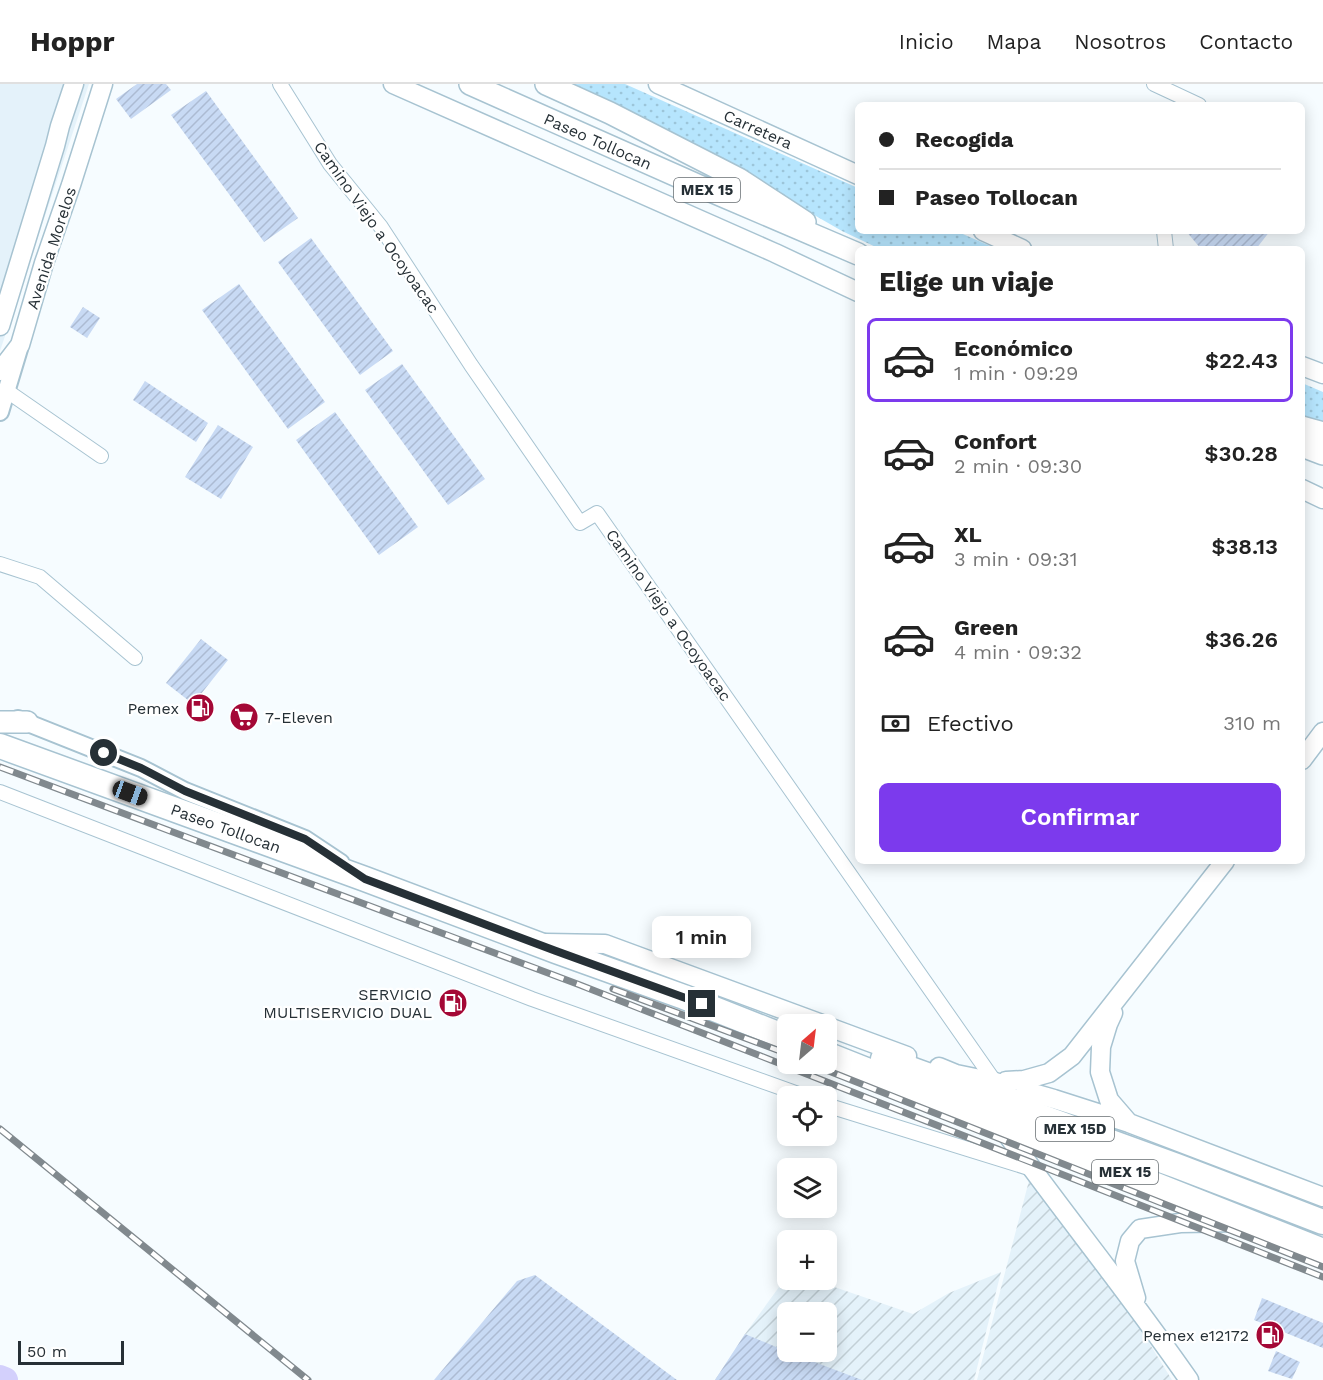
<!DOCTYPE html>
<html lang="es">
<head>
<meta charset="utf-8">
<style>
  body { margin:0; font-family:"Work Sans",sans-serif; background:#f6f6f6; color:#222; height:100vh; display:flex; flex-direction:column; font-size:22px; white-space:nowrap }
  * { box-sizing:border-box; margin:0 }
  p { font-size:20px; color:#767676 }
  .icon { flex:none; width:33px; height:33px; fill:none; stroke:currentColor; stroke-width:2; stroke-linecap:round; stroke-linejoin:round }
  .map { position:relative; flex:1; overflow:hidden }
  .side { position:absolute; left:855px; top:162px; width:450px; height:618px; display:flex; flex-direction:column; background:#fff; border-radius:9px; box-shadow:0 3px 15px #0003 }
  .side>* { flex:none }
  .guide { position:absolute; left:855px; top:18px; width:450px; height:132px; border-radius:9px; box-shadow:0 3px 15px #0003; display:grid; align-content:center; height:132px; padding:0 24px; background:#fff }
  .needle { width:39px; rotate:28deg }
  .buttons { position:absolute; left:777px; top:930px; display:grid; gap:12px }
  .buttons a { display:grid; place-items:center; width:60px; height:60px; border-radius:9px; background:#fff; box-shadow:0 3px 15px #0003; font-size:30px }
  .scale { position:absolute; left:18px; bottom:15px; width:106px; box-sizing:border-box; padding-left:6px; border:3px solid #263036; border-top:0; font-size:16px; line-height:21px; white-space:nowrap; color:#263036; -webkit-text-stroke:4px #fff; paint-order:stroke }
  .end { position:absolute; width:27px; height:27px; margin:-14px; border:8px solid #263036; background:#fff; box-shadow:0 0 0 3px #fff }
  .from { border-radius:50% }
  .bubble { position:absolute; height:42px; border-radius:9px; background:#fff; box-shadow:0 3px 15px #0003; font-size:20px; font-weight:600; line-height:42px; text-align:center }
  .car { position:absolute; width:18px; height:36px; margin:-18px -9px; border-radius:8px; box-shadow:0 0 4px 2px #0007; background:linear-gradient(#222 24%,#8ab4d8 0 40%,#222 0 76%,#8ab4d8 0 86%,#222 0) }
  .guide b { display:flex; align-items:center; gap:21px; height:57px; font-size:22px }
  .guide b+b { border-top:2px solid #e0e0e0 }
  .guide i { width:15px; height:15px; background:#222 }
  ul { padding:0; list-style:none }
  li { display:flex; align-items:center; gap:18px; height:84px; margin:0 12px 9px; padding:0 12px; border:3px solid transparent; border-radius:9px }
  li div { flex:1 }
  li b { display:block; font-size:22px }
  li em { font-style:normal; font-weight:600 }
  li.active { border-color:#7c3aed }
  li>.icon { width:54px; height:54px; stroke-width:1.5 }
  h2 { padding:0 24px; font-size:27px; line-height:72px }
  .pay { display:flex; align-items:center; gap:15px; height:66px; padding:0 24px; font-size:22px }
  .pay p { margin-inline-start:auto }
  .cta { display:flex; gap:12px; margin-top:auto; padding:12px 24px }
  .cta a { flex:1; height:69px; border-radius:9px; background:#7c3aed; color:#fff; font-size:24px; font-weight:600; line-height:69px; text-align:center }
  header { display:flex; align-items:center; gap:36px; box-sizing:border-box; height:84px; padding:0 30px; background:#fff; border-bottom:2px solid #e0e0e0 }
  header strong { font-size:28px }
  nav { display:flex; gap:33px; margin-inline-start:auto; font-size:21px }
  .map>svg:first-child { display:block }
  .built { fill:#e4f2fa }
  .industrial { fill:url(#industrial-furrows); fill-rule:evenodd }
  .park { fill:url(#park-dots) }
  .lines { fill:none; stroke-linecap:round; stroke-linejoin:round }
  .river { stroke:#d3d0fc; stroke-width:26 }
  .building { fill:url(#building-hatch) }
  .minor-casing { stroke:#a7c3d1; stroke-width:16 }
  .tertiary-casing { stroke:#a7c3d1; stroke-width:20 }
  .secondary-casing { stroke:#a7c3d1; stroke-width:21 }
  .trunk-casing { stroke:#a7c3d1; stroke-width:24 }
  .motorway-casing { stroke:#a7c3d1; stroke-width:27 }
  .minor { stroke:#fff; stroke-width:14 }
  .tertiary { stroke:#fff; stroke-width:16 }
  .secondary { stroke:#fff; stroke-width:18 }
  .trunk { stroke:#fff; stroke-width:21 }
  .motorway { stroke:#fff; stroke-width:24 }
  .rail-casing { stroke:#81898e; stroke-width:7 }
  .rail { stroke:#fff; stroke-width:4.5; stroke-dasharray:14; stroke-linecap:butt }
  .route { stroke:#263036; stroke-width:8 }
  .labels { text-anchor:middle; stroke-width:4.5; stroke-linejoin:round; paint-order:stroke }
  .shield { fill:#fff; stroke:#676e72; stroke-width:1.5 }
  .shield-label { font-size:15px; font-weight:bold; fill:#263036 }
  .street-label { font-size:16px; fill:#263036; stroke:#fff }
  .poi-label { font-size:16px; fill:#263036; stroke:#fff; text-anchor:end }
</style>
</head>
<body>
<header>
<strong>Hoppr</strong>
<nav><a>Inicio</a><a>Mapa</a><a>Nosotros</a><a>Contacto</a></nav>
</header>
<div class="map">
<svg width="1323" height="1296" viewBox="0 0 1323 1296">
  <defs>
    <pattern id="industrial-furrows" width="10" height="10" patternUnits="userSpaceOnUse" patternTransform="scale(1.5)"><rect width="10" height="10" fill="#e4f2fa"/><path d="M-1 1l2-2M0 10L10 0M9 11l2-2" fill="none" stroke="#c3d0d7"/></pattern>
    <pattern id="park-dots" width="8" height="8" patternUnits="userSpaceOnUse" patternTransform="scale(1.5)"><rect width="8" height="8" fill="#b6e5fd"/><path d="M2 2h.1M6 6h.1" fill="none" stroke="#9cc5d9" stroke-width="1.8" stroke-linecap="round"/></pattern>
    <pattern id="building-hatch" width="6" height="6" patternUnits="userSpaceOnUse" patternTransform="scale(1.5)"><rect width="6" height="6" fill="#c8daf4"/><path d="M-1 1l2-2M0 6l6-6M5 7l2-2" fill="none" stroke="#acbbd2"/></pattern>
  </defs>
  <rect width="100%" height="100%" fill="#f6fcff"/>
  <path class="built" d="M0,0h89l-89,267z"/>
  <path class="industrial" d="M1032,1085l77,109 63,102h-195z
    M1001,1188l-27,108h-259l30,-46 42,-58 1,4h26l99,34 36,-21zM788,1228h38v40h-38z"/>
  <path class="park" d="M560,0h65l233,104v43h98l41,18h-117l-38,-18 -47,-27 -22,-16 -107,-56z
    M1302,299l21,9v60l-21,-8z"/>
  <g class="lines">
    <path class="river" d="M0,1294l5,2"/>
  </g>
  <path class="building" d="M137,0h29l5,6 -40,29 -15,-20z
    M206,7l92,127 -34,24 -93,-127z
    M1186,147h84l-14,18h-55z
    M311,154l82,113 -33,24 -82,-113z
    M239,200l86,118 -37,27 -86,-119z
    M83,223l17,11 -13,20 -17,-11z
    M402,280l83,115 -37,26 -83,-115z
    M145,297l63,42 -12,19 -63,-42z
    M335,328l83,115 -39,28 -83,-115z
    M218,341l35,22 -32,52 -36,-22z
    M201,555l27,21 -35,44 -27,-21z
    M535,1191l142,105h-243l83,-99z
    M1262,1214l61,25v25l-69,-28z
    M745,1250l43,18 74,28h-147z
    M1276,1267l24,11 -8,17 -24,-8z"/>
  <g class="lines">
    <g class="minor-casing">
      <path id="minor" d="M280,0l50,80 51,63 90,138 109,158 17,-10 398,569
        M1154,0l45,21
        M1164,147l2,18
        M7,307l94,65
        M0,480l40,13 95,81
        M0,708l532,207 272,97
        M826,1021l206,64"/>
    </g>
    <g class="tertiary-casing">
      <path id="tertiary" d="M0,328l19,-63
        M18,635l123,49 44,23 120,48 36,24"/>
    </g>
    <g class="secondary-casing">
      <path id="secondary" d="M393,0l382,169 83,39
        M658,0l200,91
        M983,147l39,18
        M0,242l55,-180 5,-20 14,-42
        M1302,282l21,8
        M0,287l20,-26 24,-82 27,-78 32,-101
        M1302,405l21,10
        M1302,676l21,-28
        M546,859l59,1 217,80
        M1113,929l-5,11 -7,23 -1,25 9,28 19,22
        M826,942l81,30
        M939,983l17,7 39,8 59,17 75,24 194,74
        M1006,997l18,-1 25,-7 23,-17 153,-195
        M998,1038c62,87 130,170 191,258
        M1136,1214l-11,-37 5,-20 10,-12 40,-6 61,-1"/>
    </g>
    <g class="trunk-casing">
      <path id="trunk" d="M470,0l243,108 145,62
        M546,0l64,29 129,66 66,43
        M1302,343l21,6
        M1302,362l21,8
        M0,638h27"/>
    </g>
    <g class="motorway-casing">
      <path id="motorway" d="M0,662l365,133 191,72 128,46 104,41
        M826,970l497,197
        M883,975l294,107 146,56"/>
    </g>
    <use href="#minor" class="minor"/>
    <use href="#tertiary" class="tertiary"/>
    <use href="#secondary" class="secondary"/>
    <use href="#trunk" class="trunk"/>
    <use href="#motorway" class="motorway"/>
    <g class="rail-casing">
      <path id="rail" d="M0,683l580,218 743,292
        M613,905l175,65
        M811,980l512,203
        M0,1045l308,251"/>
    </g>
    <use href="#rail" class="rail"/>
  </g>
  <g class="lines">
    <path class="route" d="M104,669l37,15 44,23 120,48 60,40 191,72 146,53"/>
  </g>
  <defs>
    <g id="fuel-disc" transform="scale(1.5)"><circle r="9.5" fill="#a40836" stroke="#fff"/><path d="M-5.5-6h7V0h2V4h1.3V-2.5L3-4.5l.8-.8L6-3V5H2.5V1h-1V6h-7ZM-4.2-4.7v3.2H.2V-4.7Z" fill="#fff"/></g>
    <g id="supermarket-disc" transform="scale(1.5)"><circle r="9.5" fill="#a40836" stroke="#fff"/><path d="M-6-5.5h2.5l.6 2H6L4.5 2H-2.5L-4.4-4H-6ZM-1.5 3.2a1.3 1.3 0 1 0 .1 0ZM3 3.2a1.3 1.3 0 1 0 .1 0Z" fill="#fff"/></g>
  </defs>
  <g fill-rule="evenodd">
    <use href="#fuel-disc" x="200" y="624"/>
    <use href="#supermarket-disc" x="244" y="633"/>
    <use href="#fuel-disc" x="453" y="919"/>
    <use href="#fuel-disc" x="1270" y="1251"/>
  </g>
  <g class="labels">
    <g class="shield">
      <rect x="674" y="94" width="66" height="24" rx="4.5"/>
      <rect x="1036" y="1033" width="78" height="24" rx="4.5"/>
      <rect x="1092" y="1076" width="66" height="24" rx="4.5"/>
    </g>
    <g class="shield-label">
      <text x="707" y="111">MEX 15</text>
      <text x="1075" y="1050">MEX 15D</text>
      <text x="1125" y="1093">MEX 15</text>
    </g>
    <g class="street-label">
      <text transform="translate(758 45) rotate(24)" y="6">Carretera</text>
      <text transform="translate(598 57) rotate(24)" y="6">Paseo Tollocan</text>
      <text transform="translate(377 143) rotate(55)" y="6">Camino Viejo a Ocoyoacac</text>
      <text transform="translate(51 164) rotate(-72)" y="6">Avenida Morelos</text>
      <text transform="translate(669 531) rotate(55)" y="6">Camino Viejo a Ocoyoacac</text>
      <text transform="translate(226 744) rotate(20)" y="6">Paseo Tollocan</text>
    </g>
    <g class="poi-label">
      <text x="179" y="630">Pemex</text>
      <text x="265" y="639" text-anchor="start">7-Eleven</text>
      <text x="432" y="916">SERVICIO<tspan x="432" dy="18">MULTISERVICIO DUAL</tspan></text>
      <text x="1249" y="1257">Pemex e12172</text>
    </g>
  </g>
</svg>
<div class="buttons">
<a><svg class="needle" viewBox="-14 -14 28 28"><path d="M0-13l5 13h-10z" fill="#e53935"/><path d="M0 13l5-13h-10z" fill="#767676"/></svg></a>
<a><svg class="icon" aria-label="locate" viewBox="0 0 24 24"><circle cx="12" cy="12" r="6"/><path d="M12 2v4M12 18v4M2 12h4M18 12h4"/></svg></a>
<a><svg class="icon" aria-label="layers" viewBox="0 0 24 24"><path d="M12 4l9 5-9 5-9-5zM3 14l9 5 9-5"/></svg></a>
<a>+</a>
<a>−</a>
</div>
<div class="scale">50 m</div>
<i class="end from" style="left:104px;top:669px"></i>
<i class="end" style="left:702px;top:920px"></i>
<div class="bubble" style="left:652px;top:832px;width:99px">1 min</div>
<i class="car" style="left:130px;top:709px;rotate:110deg"></i>
<div class="guide">
<b><i class="from"></i>Recogida</b>
<b><i></i>Paseo Tollocan</b>
</div>
<section class="side">
<h2>Elige un viaje</h2>
<ul>
<li class="active"><svg class="icon" aria-label="car" viewBox="0 0 24 24"><path d="M5 17H2v-5l4-1 3-4h7l3 4 3 1v5h-3M9 17h6M6 11h13"/><circle cx="7" cy="17" r="2"/><circle cx="17" cy="17" r="2"/></svg><div><b>Económico</b><p>1 min · 09:29</p></div><em>$22.43</em></li>
<li><svg class="icon" aria-label="car" viewBox="0 0 24 24"><path d="M5 17H2v-5l4-1 3-4h7l3 4 3 1v5h-3M9 17h6M6 11h13"/><circle cx="7" cy="17" r="2"/><circle cx="17" cy="17" r="2"/></svg><div><b>Confort</b><p>2 min · 09:30</p></div><em>$30.28</em></li>
<li><svg class="icon" aria-label="car" viewBox="0 0 24 24"><path d="M5 17H2v-5l4-1 3-4h7l3 4 3 1v5h-3M9 17h6M6 11h13"/><circle cx="7" cy="17" r="2"/><circle cx="17" cy="17" r="2"/></svg><div><b>XL</b><p>3 min · 09:31</p></div><em>$38.13</em></li>
<li><svg class="icon" aria-label="car" viewBox="0 0 24 24"><path d="M5 17H2v-5l4-1 3-4h7l3 4 3 1v5h-3M9 17h6M6 11h13"/><circle cx="7" cy="17" r="2"/><circle cx="17" cy="17" r="2"/></svg><div><b>Green</b><p>4 min · 09:32</p></div><em>$36.26</em></li>
</ul>
<div class="pay"><svg class="icon" aria-label="cash" viewBox="0 0 24 24"><path d="M3 7h18v10H3z"/><circle cx="12" cy="12" r="2"/></svg>Efectivo<p>310 m</p></div>
<div class="cta"><a>Confirmar</a></div>
</section>
</div>
</body>
</html>
